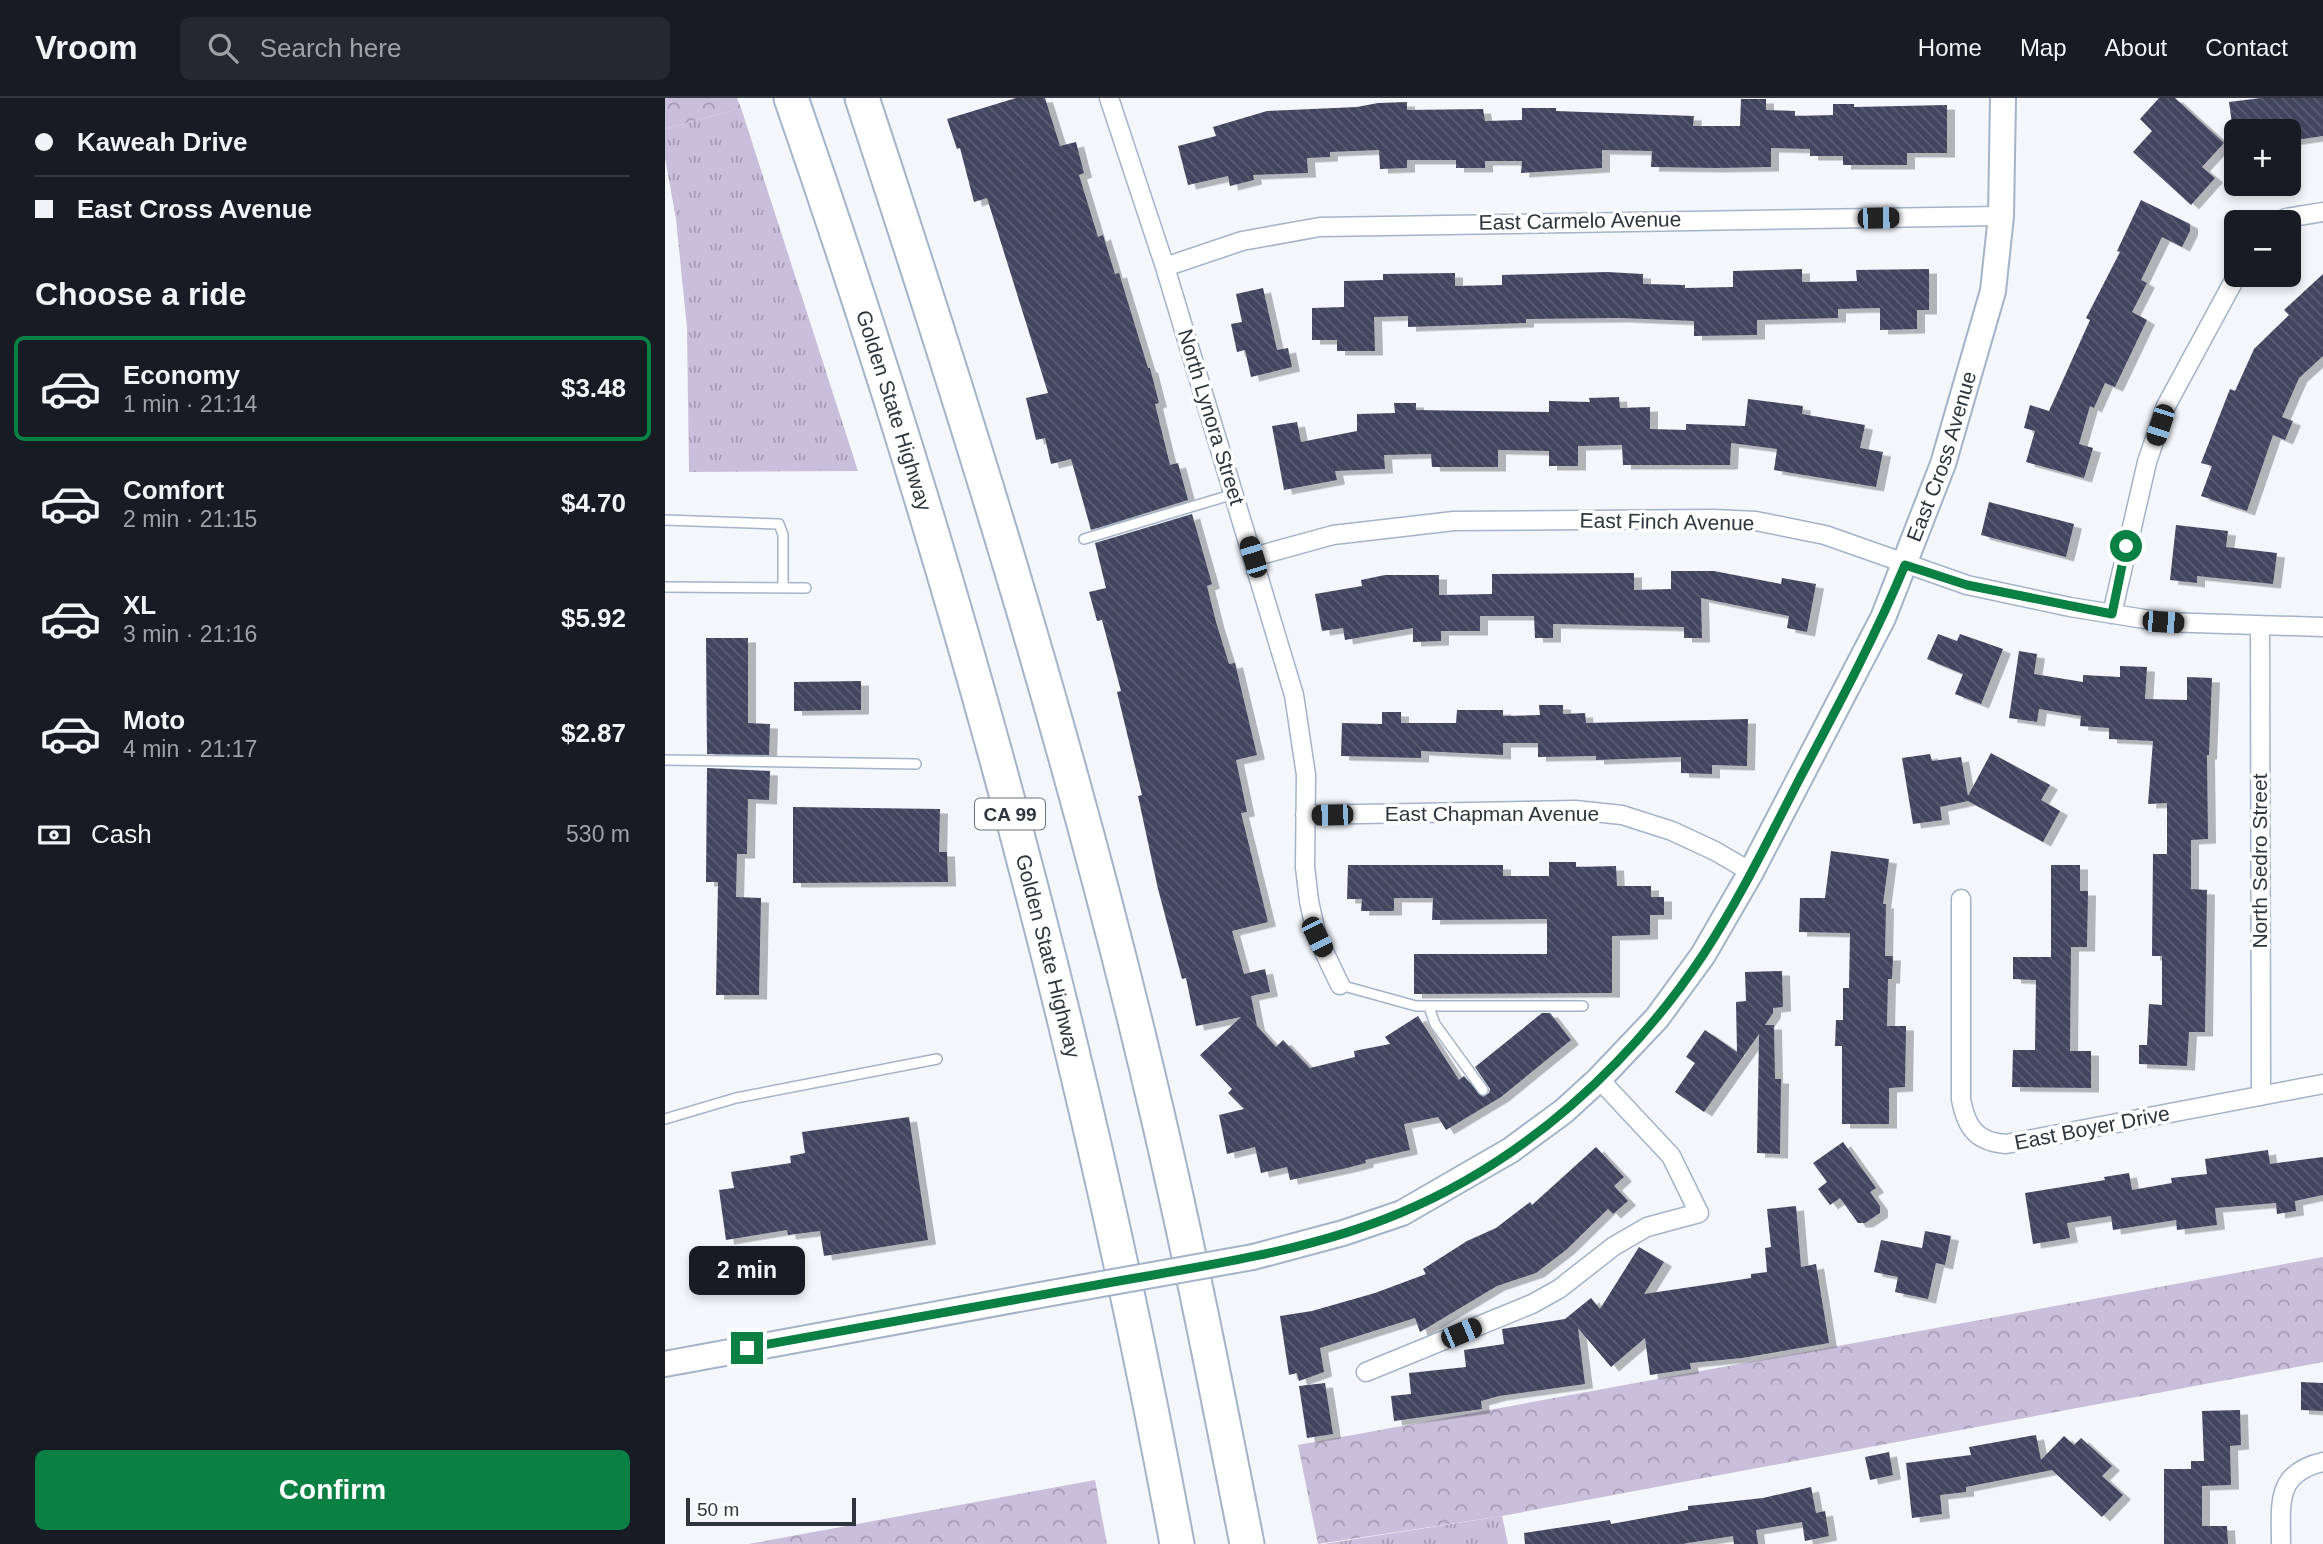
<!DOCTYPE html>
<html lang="en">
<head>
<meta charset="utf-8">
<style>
  body { margin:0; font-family:Arial,sans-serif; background:#242831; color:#f1f3f6; height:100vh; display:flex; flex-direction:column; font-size:26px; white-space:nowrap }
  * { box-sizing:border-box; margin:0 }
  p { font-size:23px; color:#9ea1a6 }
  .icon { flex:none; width:38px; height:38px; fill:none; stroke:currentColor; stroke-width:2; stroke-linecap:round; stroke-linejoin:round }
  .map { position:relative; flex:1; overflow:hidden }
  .panel { display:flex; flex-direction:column; background:#171b24; width:665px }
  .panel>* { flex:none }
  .guide { display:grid; align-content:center; height:154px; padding:0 35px; background:#171b24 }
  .buttons { position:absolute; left:1559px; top:21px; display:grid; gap:14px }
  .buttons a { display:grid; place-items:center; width:77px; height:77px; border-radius:10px; background:#171b24; box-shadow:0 4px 10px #0003; font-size:35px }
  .scale { position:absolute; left:21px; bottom:18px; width:170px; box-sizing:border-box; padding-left:7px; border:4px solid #2e353e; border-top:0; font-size:19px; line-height:24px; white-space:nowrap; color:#2e353e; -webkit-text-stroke:5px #fff; paint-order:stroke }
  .end { position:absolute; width:32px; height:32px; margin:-16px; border:9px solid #0b8043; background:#fff; box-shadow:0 0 0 4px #fff }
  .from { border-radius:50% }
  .bubble { position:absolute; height:49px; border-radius:10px; background:#171b24; box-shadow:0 4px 10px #0003; font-size:23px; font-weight:700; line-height:49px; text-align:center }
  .car { position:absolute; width:21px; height:42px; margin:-21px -10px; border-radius:9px; box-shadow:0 0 5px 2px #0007; background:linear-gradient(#222 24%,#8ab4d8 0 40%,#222 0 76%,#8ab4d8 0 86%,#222 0) }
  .guide b { display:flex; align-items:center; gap:24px; height:66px; font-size:26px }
  .guide b+b { border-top:2px solid #363941 }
  .guide i { width:18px; height:18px; background:#f1f3f6 }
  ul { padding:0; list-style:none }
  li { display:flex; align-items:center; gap:21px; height:105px; margin:0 14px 10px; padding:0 21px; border:4px solid transparent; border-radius:10px }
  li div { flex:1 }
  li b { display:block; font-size:26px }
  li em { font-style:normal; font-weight:700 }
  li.selected { border-color:#0b8043 }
  li>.icon { width:63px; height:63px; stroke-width:1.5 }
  h2 { padding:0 35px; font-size:32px; line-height:84px }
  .pay { display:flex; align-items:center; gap:18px; height:77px; padding:0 35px; font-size:26px }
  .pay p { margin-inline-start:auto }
  .primary-button { display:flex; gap:14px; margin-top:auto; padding:14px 35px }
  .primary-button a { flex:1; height:80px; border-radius:10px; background:#0b8043; color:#fff; font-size:28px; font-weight:700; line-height:80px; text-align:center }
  header { display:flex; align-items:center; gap:42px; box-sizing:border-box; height:98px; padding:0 35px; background:#171b24; border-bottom:2px solid #363941 }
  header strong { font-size:33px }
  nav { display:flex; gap:38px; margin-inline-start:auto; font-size:24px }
  .search { width:490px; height:63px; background:#242831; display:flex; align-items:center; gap:18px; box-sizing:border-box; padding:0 24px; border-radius:10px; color:#9ea1a6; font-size:26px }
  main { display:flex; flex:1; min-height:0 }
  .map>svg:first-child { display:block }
  .grass { fill:url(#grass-tufts) }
  .park { fill:url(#park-crowns) }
  .building { fill:url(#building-back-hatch); filter:url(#shadow) }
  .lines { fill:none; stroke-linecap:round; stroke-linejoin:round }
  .lane-casing { stroke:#a2b3ca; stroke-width:12 }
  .street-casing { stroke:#a2b3ca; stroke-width:21 }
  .secondary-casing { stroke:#a2b3ca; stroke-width:28 }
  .highway-casing { stroke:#a2b3ca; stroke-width:37 }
  .lane { stroke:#fff; stroke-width:9 }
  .street { stroke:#fff; stroke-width:18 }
  .secondary { stroke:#fff; stroke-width:24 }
  .highway { stroke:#fff; stroke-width:33 }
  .secondary-bridge-casing { stroke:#a2b3ca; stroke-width:28; stroke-linecap:butt }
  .secondary-bridge { stroke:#fff; stroke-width:24 }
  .route { stroke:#0b8043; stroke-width:9 }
  .labels { text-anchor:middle; stroke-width:7; stroke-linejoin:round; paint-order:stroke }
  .shield { fill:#fff; stroke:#6d7278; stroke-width:2 }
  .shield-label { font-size:19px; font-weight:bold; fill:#2e353e }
  .street-label { font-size:21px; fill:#2e353e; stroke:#fff }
</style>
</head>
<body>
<header>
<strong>Vroom</strong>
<div class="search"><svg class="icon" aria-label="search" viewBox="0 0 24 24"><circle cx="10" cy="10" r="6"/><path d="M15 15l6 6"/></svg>Search here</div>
<nav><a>Home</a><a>Map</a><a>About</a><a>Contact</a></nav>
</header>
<main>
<section class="panel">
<div class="guide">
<b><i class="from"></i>Kaweah Drive</b>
<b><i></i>East Cross Avenue</b>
</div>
<h2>Choose a ride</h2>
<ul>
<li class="selected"><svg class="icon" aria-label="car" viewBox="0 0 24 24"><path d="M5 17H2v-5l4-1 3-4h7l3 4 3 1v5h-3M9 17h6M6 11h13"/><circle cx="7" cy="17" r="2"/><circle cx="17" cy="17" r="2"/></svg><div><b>Economy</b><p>1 min · 21:14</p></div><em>$3.48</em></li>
<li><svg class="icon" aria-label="car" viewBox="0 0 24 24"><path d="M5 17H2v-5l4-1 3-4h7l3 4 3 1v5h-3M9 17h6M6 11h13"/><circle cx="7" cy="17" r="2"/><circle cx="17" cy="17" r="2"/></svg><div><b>Comfort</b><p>2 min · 21:15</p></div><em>$4.70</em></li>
<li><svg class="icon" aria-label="car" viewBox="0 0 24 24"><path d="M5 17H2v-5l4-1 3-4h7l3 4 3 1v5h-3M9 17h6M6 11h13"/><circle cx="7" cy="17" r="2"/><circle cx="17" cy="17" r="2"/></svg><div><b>XL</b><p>3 min · 21:16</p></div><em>$5.92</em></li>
<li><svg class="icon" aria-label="car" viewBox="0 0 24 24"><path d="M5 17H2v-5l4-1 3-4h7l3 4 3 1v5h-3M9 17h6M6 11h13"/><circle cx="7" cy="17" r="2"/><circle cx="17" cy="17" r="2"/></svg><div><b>Moto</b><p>4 min · 21:17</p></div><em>$2.87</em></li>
</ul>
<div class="pay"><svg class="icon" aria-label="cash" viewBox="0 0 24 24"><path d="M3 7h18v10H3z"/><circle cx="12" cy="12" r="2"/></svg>Cash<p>530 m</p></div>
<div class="primary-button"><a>Confirm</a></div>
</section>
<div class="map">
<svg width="1658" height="1446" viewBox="0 0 1658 1446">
  <defs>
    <pattern id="grass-tufts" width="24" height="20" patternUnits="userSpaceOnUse" patternTransform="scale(1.75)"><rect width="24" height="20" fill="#c9bedc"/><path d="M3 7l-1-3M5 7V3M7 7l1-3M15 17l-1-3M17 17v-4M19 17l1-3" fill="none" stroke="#a49bb4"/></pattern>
    <pattern id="park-crowns" width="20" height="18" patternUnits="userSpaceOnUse" patternTransform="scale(1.75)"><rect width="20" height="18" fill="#c9bedc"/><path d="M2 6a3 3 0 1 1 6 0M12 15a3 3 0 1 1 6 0" fill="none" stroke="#a49bb4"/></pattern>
    <pattern id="building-back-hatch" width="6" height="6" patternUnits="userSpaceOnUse" patternTransform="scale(1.75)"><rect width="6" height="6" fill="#424560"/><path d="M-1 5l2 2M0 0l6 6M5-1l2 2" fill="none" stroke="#5b5e74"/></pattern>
    <filter id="shadow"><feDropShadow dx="8" dy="4.5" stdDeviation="0" flood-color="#0004"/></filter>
  </defs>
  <rect width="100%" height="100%" fill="#f3f6fb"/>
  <path class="grass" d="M76,10l117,363 -169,1 -2,-144 -11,-109 -11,-61v-29z
    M837,1418l6,28h-184z"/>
  <path class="park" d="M0,0h72l4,10 -76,21z
    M1658,1159v105l-821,154 -184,28 -20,-99z
    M430,1382l12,64h-358z"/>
  <path class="building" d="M351,0h29l15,48 16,-4 8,31 -5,2 19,62 5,-2 12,39 4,-1 29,95h2l9,35 -4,1 15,61 8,-2 10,37 -97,30 -20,-71 -20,5 -6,-26 -9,2 -10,-42 22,-5 -61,-195 -13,4 -14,-54 -3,1 -10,-30z
    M1494,0h16l49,45 -22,24 13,11 -24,27 -58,-53 19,-21 -12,-12z
    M1596,0h62v38l-34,5v-10h-6v-3l-50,3 -4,-29z
    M1076,1h25v11l29,1v5l38,-1v-11h21v3l93,-2v48h-40v12h-64v-9h-33v-7l-39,-1v19l-53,1 -67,-1 1,-16 -50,-1v18l-81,5 1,-12h-37v7h-29v-8h-49v8l-27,1 -1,-19 -49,2v5l-23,1 1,15 -55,2 1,5 -24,6 -2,-10 -40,9 -10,-39 38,-10 -3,-9 54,-16 90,-4 21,-4 29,-1v8l76,-1 2,12 37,-1v-12h34v3l138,5 -1,10h47z
    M1476,102l49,24v7l-8,16 -20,-10 -21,43 6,3 -15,29 15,8 -32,67 -10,-4 -11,25 -4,-2 -11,38 14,4 -9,30 -58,-16 9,-31 -11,-3 6,-23 19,6 41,-91 -4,-2 34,-66 -3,-1z
    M1137,171v13l55,-1 -1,-11 73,-1v41h-12v19l-37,1v-22l-42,1v9l-81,2v15l-63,1v-15l-74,-3 -94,1v4l-118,4v-11l-34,1 1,34h-38v-11h-25v-32l32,-1v-26l39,-1v-6l72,-1v13l47,-1v-10l105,-3 36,2v10l42,1v3l48,-1v-16z
    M1658,176v82l-24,22 -17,39 11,4 -8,19 -12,-5 -26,76 -46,-15 11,-30 -11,-3 29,-74 5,2 19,-42 35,-34 -5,-5z
    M598,190l14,62 11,-2 4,19 -41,10 -6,-27 -8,2 -6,-28 11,-2 -6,-28z
    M954,299l1,11 30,-1v22l36,1v-6l59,2 3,-27 55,7 -1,8 63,11 -5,23 23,4 -7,35 -102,-17 3,-21 -46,-6 -1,22h-107l-1,-20 -44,1v20h-29v-15l-51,-1v17h-66l-1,-13 -47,1 1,14 -50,2 2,9 -53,10 -12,-64 25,-4 4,20 56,-11v-17l38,-1 -1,-10h22v7l133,2v-11l41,1 -1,-4z
    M1324,404l85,22 -8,33 -85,-22z
    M527,416l20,70 -5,2 9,36 13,42 6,-1 22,92 -21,5 11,52 -6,1 27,109 -36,9 12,43 21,-5 5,23 -19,4 6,30 19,21 7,-7 27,28 45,-11 -1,-6 36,-7 -5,-7 33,-21 41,64 5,-4 19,21 6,-4 1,-4 -15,-22 67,-54h8l21,27 -70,57 -55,33 -8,-13 -34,7 6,26 -45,10 1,3 -19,5 -57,12 -3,-13 -26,6 -6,-26 -28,7 -8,-39 25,-6 -16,-16 4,-4 -32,-34 41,-38 -45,9 -10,-48 -4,1 -24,-90 -20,-93 4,-1 -25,-103 4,-1 -19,-71 -5,1 -8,-29 17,-4 -11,-45z
    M1511,427l52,6 -2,16 51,6 -4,31 -76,-8v7l-27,-3z
    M1006,473h43l67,13 1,-6 34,6 -9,48 -20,-4 2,-12 -88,-18 1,40h-18v-11l-131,-3v14h-18l-1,-22h-54v15h-39v10l-28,1v-14l-68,12 -2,-12 -21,3 -7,-37 47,-8 -1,-6 24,-5h54v20l53,-1v-20l142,-1v17l37,-1z
    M1273,536l19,7 3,-7 43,15 -22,55 -26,-10 8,-20 -36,-15z
    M41,540h42v85l22,1 -1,31 -62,-1z
    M1354,553l18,3 -3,20 49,8v-7l37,2v-11l27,1 -2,32 42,1v-23l25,1 -3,77h-2l1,84 -17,1v49l16,1 -2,142h-16l-2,34 -48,-2v-19h8l2,-41 13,1v-49h-10l1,-102h14v-51l-19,1 5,-63 -44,-2v-11l-29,-2 1,-10 -42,-7 -2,13 -28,-4z
    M196,583v29l-67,1v-29z
    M874,607h24v9l22,-1 1,10 162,-4 -1,47 -35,-1v9l-31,-1v-16l-85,3v-4l-58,1v-14h-35v12l-82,-4v7l-80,-2 1,-33 40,1v-12h19v11h55l1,-13h46v6l37,-1z
    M1326,655l59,32 -9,15 19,11 -17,31 -75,-41 -28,6 2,13 -29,4 -11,-66 28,-4 2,7 29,-4 7,39z
    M42,670l63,3 -1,29 -21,-1 -1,55h-10l-1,43 25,1 -2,97h-43l2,-113h-12z
    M128,709l147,2 -1,43h8l1,30 -155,1z
    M1166,753l58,8 -6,45h3l-1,52h8l-1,23h-4l-1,47h19l-1,61 -16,1v36h-47v-78h-7l1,-26h7v-32h6l1,-55 -51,-1 1,-34h25z
    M884,764h27v5l40,-1 1,20h34v11h13v18h-14v20l-38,1v57l-198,1v-40h133v-35l-115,1 1,-22h-39v13h-33l1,-12h-15l1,-34h155v11h46z
    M1386,767h29v26h8l-1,56h-16l-1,104h21v37l-79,-1 1,-37h22l1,-70 -23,-1v-22h38z
    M1117,873l1,36 -10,1v5l-8,12h9l1,54h6l-1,75 -23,-1 2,-119 -55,78 -29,-20 20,-29 -9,-6 19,-27 32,22 -1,-50 10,-1 -1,-29z
    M244,1019l19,123 -104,16 -4,-25 -32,4 -1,-5 -61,10 -7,-50 15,-2 -3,-16 60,-9 -1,-7 15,-3 -3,-21z
    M1178,1044l33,46 -6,4 10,14v7l-15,10h-7l-18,-25 -10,7 -12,-16 9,-7 -14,-19z
    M931,1049l28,30 -10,9 14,15 -15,13 -5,-5 -42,41 -30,23 -39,13 -77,46 -5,-14 -95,30 4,24 -25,9 -2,-8 -8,2 -9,-59 32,-5 63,-18 51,-19 -3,-5 44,-28 29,-13 34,-26 2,3z
    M1603,1052l2,14 53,-7v38l-28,6 1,10 -19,3 -1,-11 -61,5 2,17 -40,5 -1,-10 -63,10 -2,-14 -44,7 3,15 -37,6 -8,-51 80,-13 -1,-3 25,-4 3,17 40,-7 -1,-5 36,-4 -2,-15z
    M1131,1108l5,61 15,-3 13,79 -87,15 -52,5 1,6 -41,6 -5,-37 -34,29 -33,-39 7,56 -86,12 -18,5 1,8 -88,12 -3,-25 20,-2 -2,-21 57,-6 -2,-17 40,-6 -2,-15 63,-10 26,-21 9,11 39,-62 25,15 -20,32 107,-16v-4l16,-2 -2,-24 6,-1 -4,-38z
    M1260,1133l26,5 -6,29 -9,-2 -8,36 -33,-7 3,-15 -24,-5 7,-32 41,8z
    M1636,1284l22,1v28l-22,-1z
    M660,1285l8,51 -26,4 -8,-52z
    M1575,1312l1,35 -11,1 1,39 -29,1v40h25l1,18h-64v-75h27v-8h13l-2,-50z
    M1371,1337l5,25 23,-24 10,9 7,-7 31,28 -10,10 21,19 -21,22 -50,-47 -86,17v5l-26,3 2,19 -30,4 -6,-55 65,-8 -2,-8z
    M1224,1354l4,23 -23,5 -5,-23z
    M1146,1389l5,26 9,-2 4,25 -24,5 -3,-19 -46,8 2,14h-24l-1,-8 -51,8h-157l-1,-11 86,-13 1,4 77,-14v-4l75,-8z"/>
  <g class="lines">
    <g class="lane-casing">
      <path id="lane" d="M0,422l114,4 4,11v53
        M419,441l150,-45
        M0,489l141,1
        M0,662l251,4
        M675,887l76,21h167
        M764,909l6,17 48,66
        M0,1021l71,-21 201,-39"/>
    </g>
    <g class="street-casing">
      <path id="street" d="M444,0l56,169 129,428 12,80 -1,92 4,34 8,36 23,48
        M1615,124l6,-4 37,-6
        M500,169l77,-26 78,-14 681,-11
        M588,459l80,-22 121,-14 259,-2 43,2 69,14 142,50 103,22 93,15 160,5
        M1447,516l35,-152 19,-56 71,-131
        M1595,529l1,469
        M640,717l270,-5 47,5 50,16 43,20 36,21
        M1296,801v200c5,28 15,43 45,45l317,-60
        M701,1274l166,-68 27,-15 55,-43 33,-19 52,-14 -28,-57 -72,-77
        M1616,1446c0,-41 -6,-71 42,-82"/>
    </g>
    <g class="secondary-casing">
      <g id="secondary">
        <path id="s1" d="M588,1159l90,-24 59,-20 109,-63 53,-39 35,-32 58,-61 46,-63 48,-83 132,-254 60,-154 50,-173 8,-75 2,-118"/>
        <path d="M0,1266l392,-72"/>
      </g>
    </g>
    <g class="highway-casing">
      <g id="highway">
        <path id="s2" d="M126,0c163,469 296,958 386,1446"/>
        <path d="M197,0c111,336 216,674 296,1019 33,141 61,284 89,427"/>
      </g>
    </g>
    <use href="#lane" class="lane"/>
    <use href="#street" class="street"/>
    <use href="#secondary" class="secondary"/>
    <use href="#highway" class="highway"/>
    <g class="secondary-bridge-casing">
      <path id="secondary-bridge" d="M392,1194l196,-35"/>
    </g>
    <use href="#secondary-bridge" class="secondary-bridge"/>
  </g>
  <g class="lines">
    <path class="route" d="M82,1250c122,-22 244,-44 366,-66 96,-17 197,-31 287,-69 123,-51 230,-148 303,-258 37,-56 67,-119 98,-179 37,-70 74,-139 104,-211l62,20 145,29 14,-68"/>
  </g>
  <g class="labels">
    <rect class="shield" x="310" y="700.5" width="70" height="31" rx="5"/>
    <g class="shield-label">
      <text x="345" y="723">CA 99</text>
    </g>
    <g class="street-label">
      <text transform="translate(915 123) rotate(-1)" y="7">East Carmelo Avenue</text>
      <text dy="7" stroke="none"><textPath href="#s2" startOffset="329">Golden State Highway</textPath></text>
      <text transform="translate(546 319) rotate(73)" y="7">North Lynora Street</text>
      <text dy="7" stroke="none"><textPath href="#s1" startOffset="1111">East Cross Avenue</textPath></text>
      <text transform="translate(1002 424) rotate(1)" y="7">East Finch Avenue</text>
      <text x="827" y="723">East Chapman Avenue</text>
      <text transform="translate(1595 763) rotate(-90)" y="7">North Sedro Street</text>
      <text dy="7" stroke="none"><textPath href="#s2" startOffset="896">Golden State Highway</textPath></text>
      <text transform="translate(1427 1030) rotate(-11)" y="7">East Boyer Drive</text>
    </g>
  </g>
</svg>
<div class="buttons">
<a>+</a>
<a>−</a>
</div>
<div class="scale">50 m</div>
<i class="end from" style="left:1461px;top:448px"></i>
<i class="end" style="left:82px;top:1250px"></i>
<div class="bubble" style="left:24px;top:1148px;width:116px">2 min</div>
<i class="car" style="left:1213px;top:120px;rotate:89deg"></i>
<i class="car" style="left:1495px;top:327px;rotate:198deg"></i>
<i class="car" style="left:588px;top:459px;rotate:343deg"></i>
<i class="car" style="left:1498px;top:524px;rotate:94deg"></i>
<i class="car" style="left:667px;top:717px;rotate:269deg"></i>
<i class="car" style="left:652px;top:839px;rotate:153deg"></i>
<i class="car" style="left:796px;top:1235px;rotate:67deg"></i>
</div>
</main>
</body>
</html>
